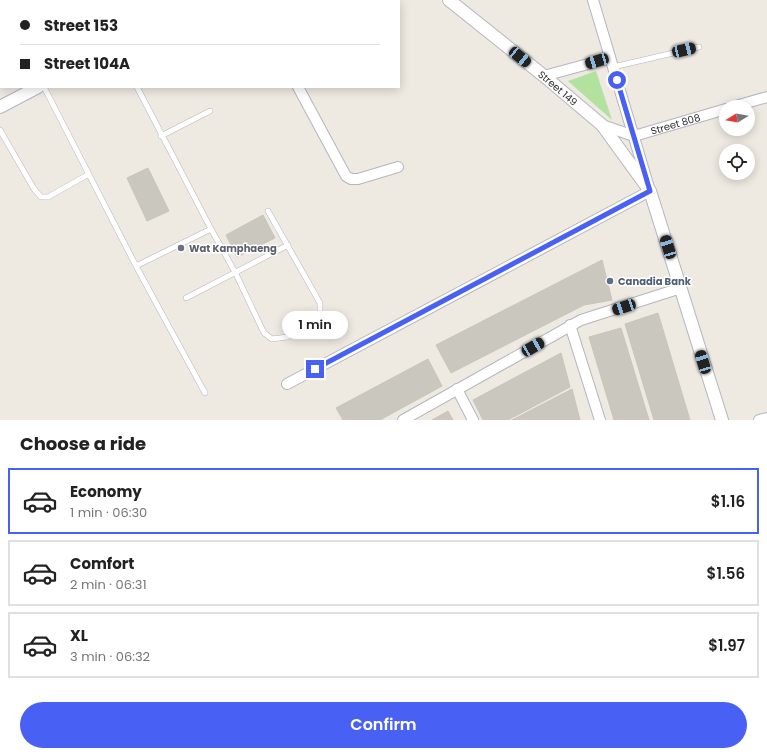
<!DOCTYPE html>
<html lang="en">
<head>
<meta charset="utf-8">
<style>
  body { margin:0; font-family:Poppins,sans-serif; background:#f6f6f6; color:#222; height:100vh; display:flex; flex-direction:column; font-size:15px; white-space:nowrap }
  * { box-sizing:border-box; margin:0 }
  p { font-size:13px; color:#767676 }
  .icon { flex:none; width:22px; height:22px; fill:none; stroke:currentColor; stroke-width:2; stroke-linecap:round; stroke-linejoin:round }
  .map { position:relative; height:420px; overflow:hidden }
  .side { display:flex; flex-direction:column; background:#fff; flex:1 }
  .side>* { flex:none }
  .banner { position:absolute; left:0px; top:0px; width:400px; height:88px; box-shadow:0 2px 10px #0003; display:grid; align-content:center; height:88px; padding:0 20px; background:#fff }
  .needle { width:26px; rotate:259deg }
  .tools { position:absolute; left:719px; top:100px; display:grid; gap:8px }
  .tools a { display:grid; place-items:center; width:36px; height:36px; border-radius:50%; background:#fff; box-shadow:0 2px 10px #0003; font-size:20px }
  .end { position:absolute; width:18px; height:18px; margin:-9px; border:5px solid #4960f4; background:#fff; box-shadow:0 0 0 2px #fff }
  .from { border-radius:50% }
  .bubble { position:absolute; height:28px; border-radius:14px; background:#fff; box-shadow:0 2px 10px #0003; font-size:13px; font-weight:600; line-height:28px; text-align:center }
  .car { position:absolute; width:12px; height:24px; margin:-12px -6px; border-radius:5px; box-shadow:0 0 3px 1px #0007; background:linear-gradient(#222 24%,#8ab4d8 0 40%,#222 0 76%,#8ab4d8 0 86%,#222 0) }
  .banner b { display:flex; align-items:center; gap:14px; height:38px; font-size:15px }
  .banner b+b { border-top:1px solid #e0e0e0 }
  .banner i { width:10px; height:10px; background:#222 }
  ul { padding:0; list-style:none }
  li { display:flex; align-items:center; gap:12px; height:66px; margin:0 8px 6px; padding:0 12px; border:2px solid #e0e0e0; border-radius:0px }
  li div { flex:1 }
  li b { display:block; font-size:15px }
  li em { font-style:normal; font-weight:600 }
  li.active { border-color:#4960f4 }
  li>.icon { width:36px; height:36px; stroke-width:1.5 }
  h2 { padding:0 20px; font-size:18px; line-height:48px }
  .button { display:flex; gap:8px; margin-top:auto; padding:8px 20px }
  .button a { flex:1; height:46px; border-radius:24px; background:#4960f4; color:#fff; font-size:16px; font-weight:600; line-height:46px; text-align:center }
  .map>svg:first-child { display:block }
  .education { fill:#efe7d2 }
  .green { fill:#b3e2a0 }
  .building { fill:#cac7bf; stroke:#cac5ba }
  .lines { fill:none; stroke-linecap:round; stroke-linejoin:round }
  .service-casing { stroke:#b4b6c0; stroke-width:6 }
  .minor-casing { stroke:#b4b6c0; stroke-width:12 }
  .tertiary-casing { stroke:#b4b6c0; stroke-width:14 }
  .service { stroke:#fff; stroke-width:5 }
  .minor { stroke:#fff; stroke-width:10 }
  .tertiary { stroke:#fff; stroke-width:12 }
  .route { stroke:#4960f4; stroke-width:5 }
  .worship-dot { fill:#6b7280; stroke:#fff; stroke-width:1.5 }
  .service-dot { fill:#5c6f8a; stroke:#fff; stroke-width:1.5 }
  .labels { text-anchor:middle; stroke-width:3; stroke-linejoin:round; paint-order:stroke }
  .street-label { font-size:10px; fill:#2e2e2e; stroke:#fff }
  .worship-label { font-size:10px; font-weight:bold; fill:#5b616d; stroke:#fff; text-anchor:start }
  .service-label { font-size:10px; font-weight:bold; fill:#4e5e75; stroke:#fff; text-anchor:start }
</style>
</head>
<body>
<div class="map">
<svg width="767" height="420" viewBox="0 0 767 420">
  <rect width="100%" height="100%" fill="#eee9e1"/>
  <path class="education" d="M0,0h91l1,1h-91l-1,82z"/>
  <path class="green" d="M596,71l16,49 -44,-39z"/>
  <path class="building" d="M65,0h26l1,1h-27z
    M148,168l21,43 -22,10 -20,-43z
    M263,215l12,23 -38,19 -11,-22z
    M602,260l10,40 -28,5 -133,68 -15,-28z
    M658,313l32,107h-36l-29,-96z
    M621,328l28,92h-35l-25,-83z
    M561,353l9,34 -62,33h-25l-10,-20z
    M428,359l14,27 -62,34h-37l-7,-12z
    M572,389l8,31h-68z
    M448,411l5,9h-21z"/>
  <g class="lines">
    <g class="service-casing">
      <path id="service" d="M51,0v1
        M613,67l86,-20
        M44,87l92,179 75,-37 -74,-142
        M0,130l34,59 7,8h7l41,-23
        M161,136l49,-25
        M211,229l24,43 29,61 8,6 15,-2 33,-19v-15l-52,-92
        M136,266l69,127
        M186,298l102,-53"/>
    </g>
    <g class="minor-casing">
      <g id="minor">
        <path d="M251,0l1,1"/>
        <path d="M544,76l66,-18"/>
        <path d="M298,87l48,89 5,3h7l40,-12"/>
        <path d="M732,107l35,-10"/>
        <path id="s1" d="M602,125l32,11 92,-27"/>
        <path d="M570,325l30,95"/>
        <path d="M287,384l363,-193 -57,-191"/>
        <path d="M457,389l16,31"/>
        <path d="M403,420l178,-100 100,-32"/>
        <path d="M759,420l8,-2"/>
      </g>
    </g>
    <g class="tertiary-casing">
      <g id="tertiary">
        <path id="s2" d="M449,0l95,76 58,49 48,66 72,229"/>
        <path d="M193,1l2,-1"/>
        <path d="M0,107l38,-20"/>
      </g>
    </g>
    <use href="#service" class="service"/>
    <use href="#minor" class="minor"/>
    <use href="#tertiary" class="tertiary"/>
  </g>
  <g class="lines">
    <path class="route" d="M315,369l335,-178 -33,-111"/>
  </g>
  <circle class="worship-dot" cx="181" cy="248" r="4"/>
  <circle class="service-dot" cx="610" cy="281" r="4"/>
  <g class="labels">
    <g class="street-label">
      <text dy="4" stroke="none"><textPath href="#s2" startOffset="140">Street 149</textPath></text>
      <text dy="4" stroke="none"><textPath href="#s1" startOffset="77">Street 808</textPath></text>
    </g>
    <g class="worship-label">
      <text x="189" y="252">Wat Kamphaeng</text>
    </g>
    <g class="service-label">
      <text x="618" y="285">Canadia Bank</text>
    </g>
  </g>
</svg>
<div class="tools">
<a><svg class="needle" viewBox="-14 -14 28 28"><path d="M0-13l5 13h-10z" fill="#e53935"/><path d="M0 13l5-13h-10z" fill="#767676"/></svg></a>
<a><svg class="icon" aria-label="locate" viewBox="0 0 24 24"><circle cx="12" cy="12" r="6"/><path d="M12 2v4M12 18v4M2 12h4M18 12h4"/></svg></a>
</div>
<i class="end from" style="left:617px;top:80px"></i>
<i class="end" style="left:315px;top:369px"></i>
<div class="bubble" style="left:282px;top:311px;width:66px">1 min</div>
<i class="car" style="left:684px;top:50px;rotate:77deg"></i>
<i class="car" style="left:520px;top:57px;rotate:129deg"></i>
<i class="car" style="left:597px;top:61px;rotate:254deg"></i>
<i class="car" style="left:668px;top:247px;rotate:343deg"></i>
<i class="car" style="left:624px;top:307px;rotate:252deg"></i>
<i class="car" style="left:533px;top:347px;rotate:60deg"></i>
<i class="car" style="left:703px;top:362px;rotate:343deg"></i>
<div class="banner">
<b><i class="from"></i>Street 153</b>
<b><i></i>Street 104A</b>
</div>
</div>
<section class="side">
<h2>Choose a ride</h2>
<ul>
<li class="active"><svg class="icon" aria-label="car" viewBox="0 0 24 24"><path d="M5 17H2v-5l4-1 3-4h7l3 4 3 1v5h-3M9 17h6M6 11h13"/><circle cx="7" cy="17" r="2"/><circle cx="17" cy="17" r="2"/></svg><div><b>Economy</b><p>1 min · 06:30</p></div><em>$1.16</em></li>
<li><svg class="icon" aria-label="car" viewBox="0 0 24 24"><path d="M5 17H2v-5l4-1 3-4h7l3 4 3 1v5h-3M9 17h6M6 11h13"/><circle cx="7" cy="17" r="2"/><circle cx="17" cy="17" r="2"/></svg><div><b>Comfort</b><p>2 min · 06:31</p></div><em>$1.56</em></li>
<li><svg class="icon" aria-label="car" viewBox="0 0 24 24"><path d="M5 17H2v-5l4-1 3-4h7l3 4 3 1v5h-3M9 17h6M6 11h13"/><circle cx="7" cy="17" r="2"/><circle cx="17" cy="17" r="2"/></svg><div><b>XL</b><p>3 min · 06:32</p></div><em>$1.97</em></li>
</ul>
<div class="button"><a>Confirm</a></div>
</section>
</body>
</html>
